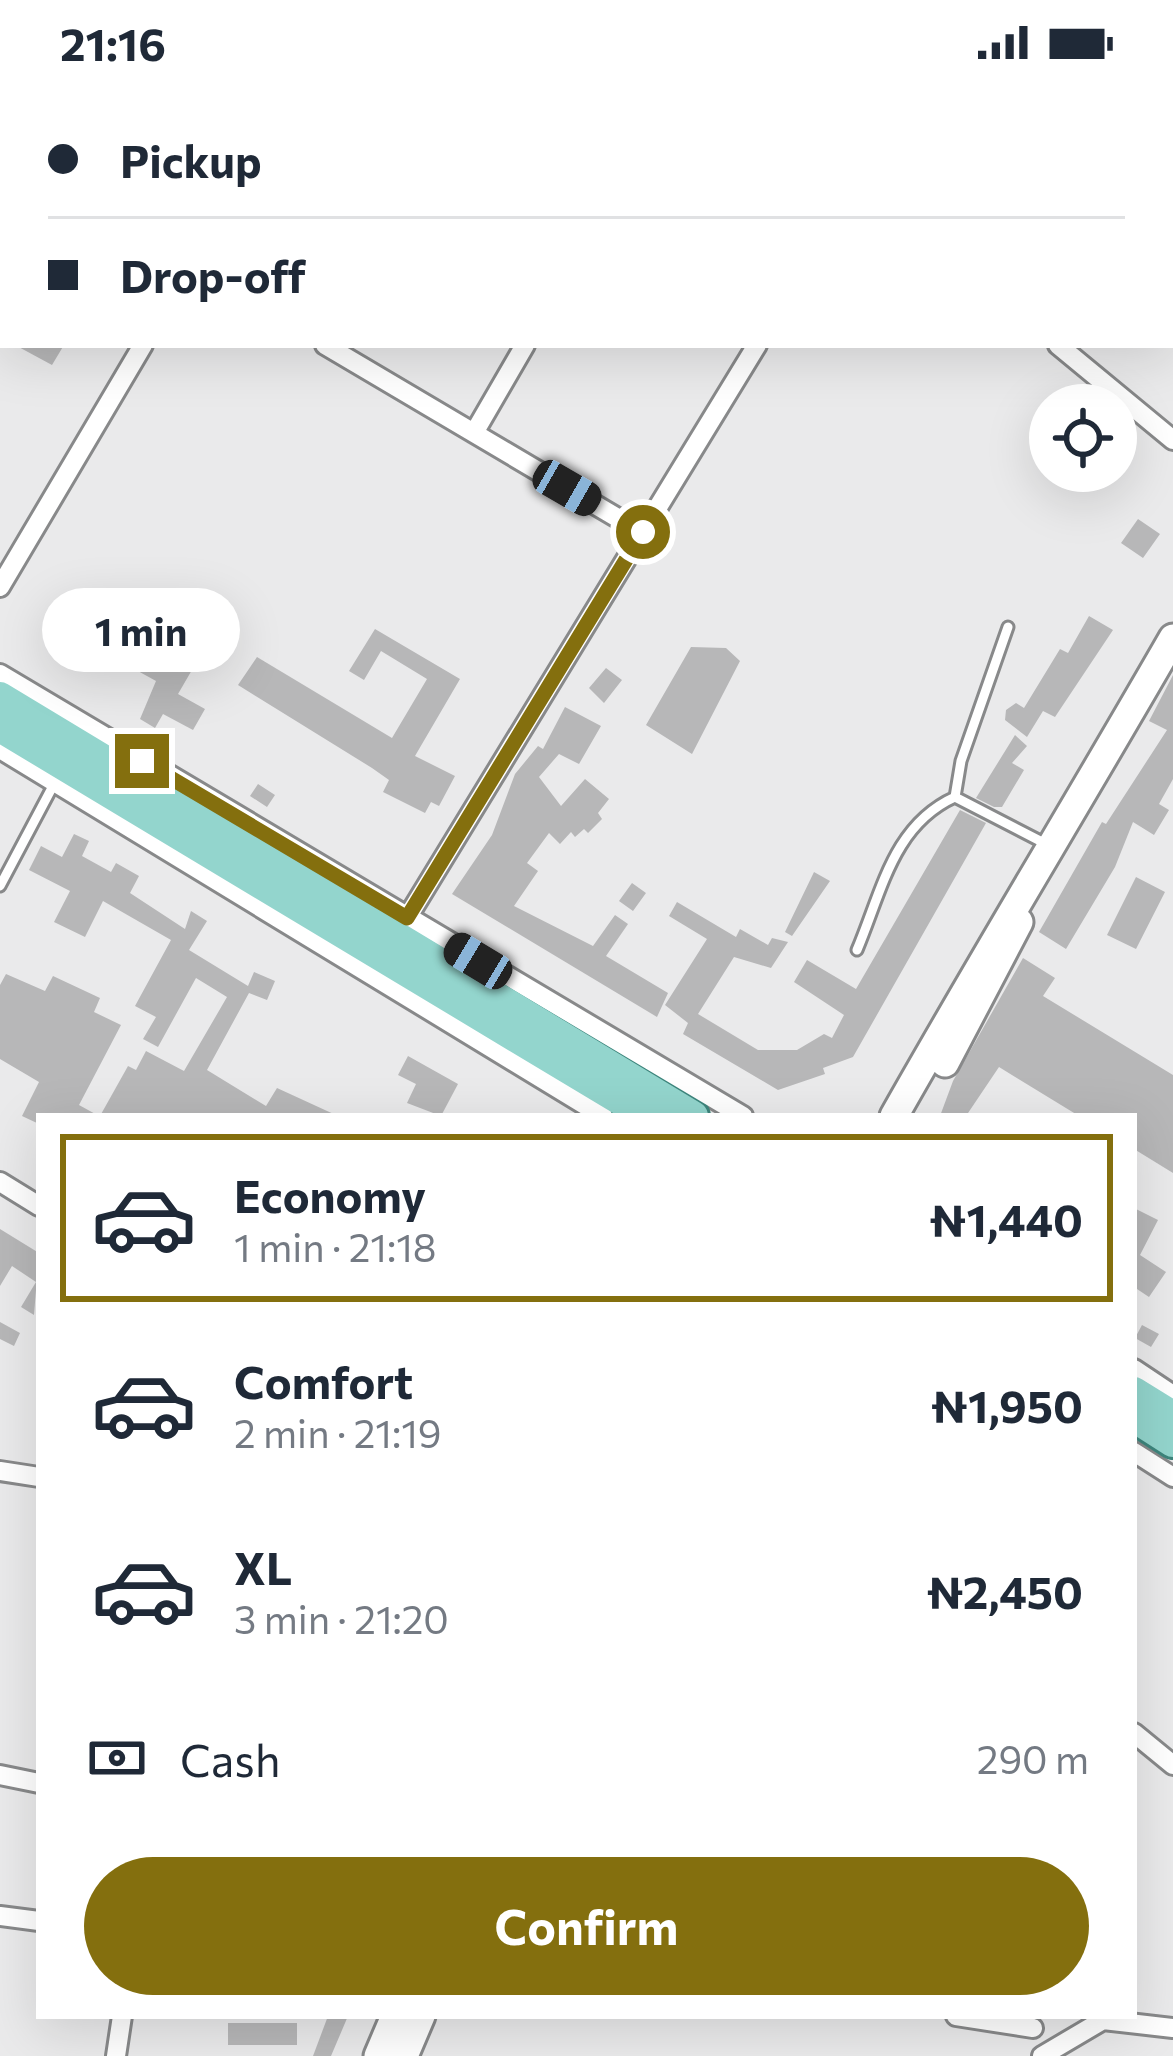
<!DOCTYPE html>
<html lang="en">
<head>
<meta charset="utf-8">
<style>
  body { margin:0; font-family:Commissioner,sans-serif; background:#f6f6f7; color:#1f2937; height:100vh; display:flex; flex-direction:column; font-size:45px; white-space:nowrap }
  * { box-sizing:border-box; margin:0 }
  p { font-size:39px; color:#747a83 }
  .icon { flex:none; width:66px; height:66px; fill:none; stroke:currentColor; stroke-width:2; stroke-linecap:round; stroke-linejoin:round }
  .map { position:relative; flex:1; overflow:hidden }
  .sheet { position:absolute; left:36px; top:1029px; width:1101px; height:906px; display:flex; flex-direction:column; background:#fff; border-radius:0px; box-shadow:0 12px 48px #0002 }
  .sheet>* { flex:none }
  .hud { position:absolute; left:0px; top:0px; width:1173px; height:264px; box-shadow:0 12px 48px #0002; display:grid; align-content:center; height:264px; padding:0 48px; background:#fff }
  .buttons { position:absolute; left:1029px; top:300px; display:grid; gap:24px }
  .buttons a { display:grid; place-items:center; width:108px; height:108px; border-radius:50%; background:#fff; box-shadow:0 12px 48px #0002; font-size:60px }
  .end { position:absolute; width:54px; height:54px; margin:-27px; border:15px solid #846f0e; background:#fff; box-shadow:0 0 0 6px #fff }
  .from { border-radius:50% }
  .bubble { position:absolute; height:84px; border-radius:42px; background:#fff; box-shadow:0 12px 48px #0002; font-size:39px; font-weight:700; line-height:84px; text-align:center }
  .car { position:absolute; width:36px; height:72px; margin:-36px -18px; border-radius:15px; box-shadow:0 0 9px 3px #0007; background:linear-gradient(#222 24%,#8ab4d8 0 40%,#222 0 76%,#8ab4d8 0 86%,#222 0) }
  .hud b { display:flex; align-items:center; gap:42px; height:114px; font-size:45px }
  .hud b+b { border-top:3px solid #e0e1e3 }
  .hud i { width:30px; height:30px; background:#1f2937 }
  ul { padding:21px 0 0; list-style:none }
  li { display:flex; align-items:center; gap:36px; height:168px; margin:0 24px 18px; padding:0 24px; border:6px solid transparent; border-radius:0px }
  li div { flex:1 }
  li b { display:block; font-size:45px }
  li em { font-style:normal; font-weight:700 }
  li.active { border-color:#846f0e }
  li>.icon { width:108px; height:108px; stroke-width:1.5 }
  .pay { display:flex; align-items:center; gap:30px; height:132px; padding:0 48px; font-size:45px }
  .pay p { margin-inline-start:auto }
  .action { display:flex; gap:24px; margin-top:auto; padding:24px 48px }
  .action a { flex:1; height:138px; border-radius:72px; background:#846f0e; color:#fff; font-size:48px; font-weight:700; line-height:138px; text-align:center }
  .status { display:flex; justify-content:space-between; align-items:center; height:84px; padding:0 60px; background:#fff; direction:ltr }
  .status svg { height:33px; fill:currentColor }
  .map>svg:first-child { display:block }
  .building { fill:#b7b7b8 }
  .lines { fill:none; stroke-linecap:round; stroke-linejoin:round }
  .service-casing { stroke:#88898a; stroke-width:15 }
  .minor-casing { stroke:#88898a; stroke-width:24 }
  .secondary-casing { stroke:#88898a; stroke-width:33 }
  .primary-casing { stroke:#3d857c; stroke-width:36 }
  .service { stroke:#fff; stroke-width:9 }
  .minor { stroke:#fff; stroke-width:18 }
  .secondary { stroke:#fff; stroke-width:27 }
  .primary { stroke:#93d5cd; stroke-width:30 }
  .route { stroke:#846f0e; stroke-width:15 }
</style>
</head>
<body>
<div class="status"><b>21:16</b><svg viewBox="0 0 49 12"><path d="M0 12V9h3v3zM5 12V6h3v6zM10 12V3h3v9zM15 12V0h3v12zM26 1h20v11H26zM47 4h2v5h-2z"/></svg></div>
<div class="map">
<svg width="1173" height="1972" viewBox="0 0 1173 1972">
  <rect width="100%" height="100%" fill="#eaeaeb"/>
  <path class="building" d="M15,261h49l-12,20z
    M1138,435l22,15 -17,24 -22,-15z
    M1089,532l24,14 -58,87 -12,-6 -16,26 -22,-17 1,-10 10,-7 8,5 36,-59 8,4z
    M375,545l85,50 -45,77 40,20 -16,30 -8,-4 -6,11 -42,-21 6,-12 -17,-12 -134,-83 19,-28 135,81 35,-59 -46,-28 -17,29 -15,-9z
    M179,552l24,15 -25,43 27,15 -12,21 -30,-16 -8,14 -15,-9 16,-38 -29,-16 9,-14 26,14z
    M691,563l35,1 14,13 -48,93 -46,-29z
    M606,584l16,12 -18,23 -15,-15z
    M1173,591v104l-14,25 10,6 -15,25 -21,-13 -18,45 -49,82 -27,-17 63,-110 4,2 61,-94 -18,-9z
    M565,623l36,19 -22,38 -20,-10 -20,23 22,29 24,-27 24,20 -11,14 4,6 -14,14 -4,-4 -9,8 -4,-5 -11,12 -11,-11 -22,30 11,8 -24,35 79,40 22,-31 13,9 -22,32 62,37 -11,24 -205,-123 40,-59 23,-61 23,-28 5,3z
    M1015,651l12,11 -15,17 12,7 -22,37h-8l-18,-9z
    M258,700l17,11 -8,12 -17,-11z
    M960,726l26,13 -133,234 -30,11 2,6 -47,16 -95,-56 5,-11 -23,-18 42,-66 -38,-23 8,-14 59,35 4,-8 28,16 4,-7 16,4 -17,26 -37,-11 -36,57 60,36h39l27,-16 8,4 12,-23 -50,-33 13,-22 49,29z
    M74,750l15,7 -7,15 29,16 5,-9 23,13 -9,17 55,36 6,-18 16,10 -18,29 59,36 6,-14 21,9 -8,19 -18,-7 -42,77 59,36 11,-18 61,28h-238l28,-50 8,4 10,-19 38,20 43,-74 -31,-19 -38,69 -15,-8 13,-22 -21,-11 36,-66 -68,-39 -18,36 -31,-15 16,-31 -41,-21 12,-24 21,11z
    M814,788l16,9 -38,55 -7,-4z
    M1136,793l29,15 -29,57 -29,-14z
    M632,799l14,10 -13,18 -14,-10z
    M1023,874l32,20 -12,18 130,79v98l-39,-24v-33h-55l-80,-49 -33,49h-26l13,-35z
    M6,890l39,17 8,-15 47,22 -6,14 27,13 -42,80 20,11h-60v8l-17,-8 17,-34 -39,-23v-74z
    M408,972l50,28 -17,32 -34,-13 9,-19 -18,-9z
    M1134,1124l24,12 -18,35 26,17 -17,25 -15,-10z
    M0,1145l39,24 -5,62 -13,-8 15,-25 -24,-16 -12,20z
    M0,1238l20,11 -6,13 -14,-7z
    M1142,1241l17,9 -8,13 -16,-9z
    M328,1932h20l-17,40h-18z
    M228,1939h69v22h-69z"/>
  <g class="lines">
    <g class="service-casing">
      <path id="service" d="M955,713l6,-36 47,-134
        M0,802l54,-102
        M857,866c25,-59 36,-125 98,-153l93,48"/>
    </g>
    <g class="minor-casing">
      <path id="minor" d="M452,0l3,3
        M731,0l3,3
        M1006,0l1,3
        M674,3l2,-3
        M0,69l3,2
        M325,261l318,188
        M1058,261l115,95
        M474,349l51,-88
        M0,503l143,-242
        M0,590l743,442
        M0,665l603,367
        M407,834l350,-573
        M0,1098l39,24
        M1134,1285l39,26
        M1134,1368l39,25
        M0,1387l39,6
        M1134,1649l39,32
        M0,1691l39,8
        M0,1832l39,5
        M956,1932l77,12
        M116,1972l6,-40
        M1042,1972l61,-36 70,8"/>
    </g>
    <g class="secondary-casing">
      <path id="secondary" d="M945,979l74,-141
        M894,1032c91,-161 187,-318 279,-478
        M378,1972l17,-40
        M404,1972l17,-40"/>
    </g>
    <g class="primary-casing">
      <path id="primary" d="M0,613l693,419
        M0,643l647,389
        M1134,1308l39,24
        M1134,1333l39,25"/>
    </g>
    <use href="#service" class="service"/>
    <use href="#minor" class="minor"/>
    <use href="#secondary" class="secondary"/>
    <use href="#primary" class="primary"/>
  </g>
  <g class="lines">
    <path class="route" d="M142,677l265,157 236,-386"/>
  </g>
</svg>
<div class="buttons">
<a><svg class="icon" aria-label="locate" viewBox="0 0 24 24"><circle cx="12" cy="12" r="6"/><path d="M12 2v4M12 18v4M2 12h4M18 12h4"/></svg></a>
</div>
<i class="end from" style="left:643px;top:448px"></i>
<i class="end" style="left:142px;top:677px"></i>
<div class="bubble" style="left:42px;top:504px;width:198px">1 min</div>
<i class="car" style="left:567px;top:404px;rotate:120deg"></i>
<i class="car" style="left:478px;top:877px;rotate:301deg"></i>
<div class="hud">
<b><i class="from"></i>Pickup</b>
<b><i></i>Drop-off</b>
</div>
<section class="sheet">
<ul>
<li class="active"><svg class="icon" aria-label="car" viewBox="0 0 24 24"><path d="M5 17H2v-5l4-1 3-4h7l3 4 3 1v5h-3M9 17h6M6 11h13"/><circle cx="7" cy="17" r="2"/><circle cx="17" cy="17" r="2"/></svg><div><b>Economy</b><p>1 min · 21:18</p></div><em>₦1,440</em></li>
<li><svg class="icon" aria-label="car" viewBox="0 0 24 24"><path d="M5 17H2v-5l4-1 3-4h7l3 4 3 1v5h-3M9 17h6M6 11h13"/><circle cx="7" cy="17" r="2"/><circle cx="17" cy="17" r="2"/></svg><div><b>Comfort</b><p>2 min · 21:19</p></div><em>₦1,950</em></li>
<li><svg class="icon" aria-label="car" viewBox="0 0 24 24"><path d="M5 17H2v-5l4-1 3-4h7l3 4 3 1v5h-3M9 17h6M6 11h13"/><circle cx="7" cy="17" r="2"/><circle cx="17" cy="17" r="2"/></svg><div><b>XL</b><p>3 min · 21:20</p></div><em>₦2,450</em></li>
</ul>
<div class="pay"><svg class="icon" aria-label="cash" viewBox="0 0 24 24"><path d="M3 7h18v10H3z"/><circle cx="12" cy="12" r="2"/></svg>Cash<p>290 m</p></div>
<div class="action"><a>Confirm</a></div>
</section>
</div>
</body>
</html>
